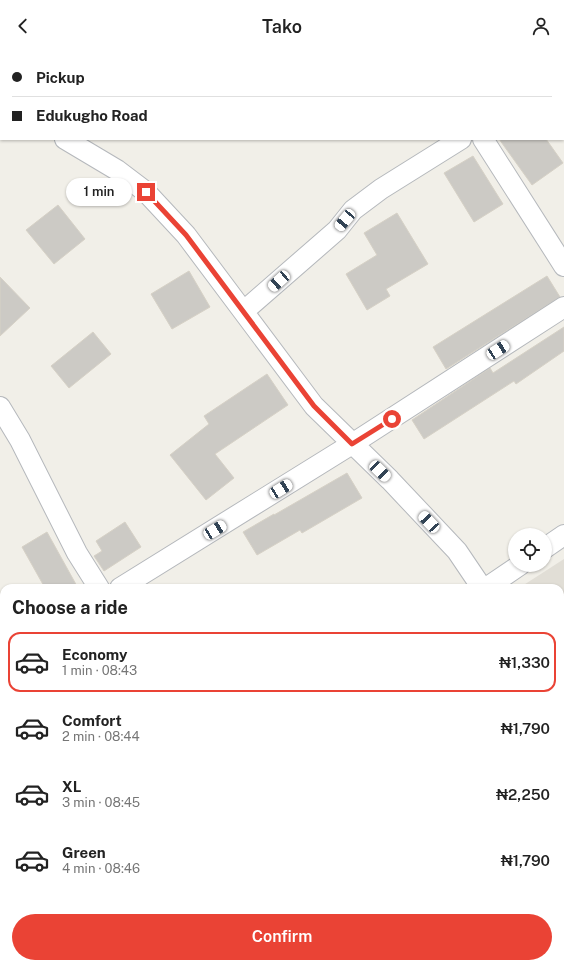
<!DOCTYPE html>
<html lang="en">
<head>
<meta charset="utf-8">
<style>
  body { margin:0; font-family:"Public Sans",sans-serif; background:#f2f2f2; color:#222; height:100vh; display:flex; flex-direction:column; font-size:15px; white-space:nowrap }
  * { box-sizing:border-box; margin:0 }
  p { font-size:13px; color:#767676 }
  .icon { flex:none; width:22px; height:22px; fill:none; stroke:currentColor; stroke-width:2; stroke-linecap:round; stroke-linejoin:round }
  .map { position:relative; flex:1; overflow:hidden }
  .panel { position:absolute; left:0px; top:532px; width:564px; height:384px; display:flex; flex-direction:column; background:#fff; border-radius:12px 12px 0 0; box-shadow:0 1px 3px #0004 }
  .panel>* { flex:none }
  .guide { position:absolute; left:0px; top:0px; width:564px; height:88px; box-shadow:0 1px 3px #0004; display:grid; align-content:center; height:88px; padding:0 12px; background:#fff }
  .buttons { position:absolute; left:508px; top:476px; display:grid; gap:8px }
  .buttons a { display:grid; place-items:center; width:44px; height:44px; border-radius:50%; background:#fff; box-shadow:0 1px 3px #0004; font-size:20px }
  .end { position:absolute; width:18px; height:18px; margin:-9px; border:5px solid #ea4335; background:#fff; box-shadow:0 0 0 2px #fff }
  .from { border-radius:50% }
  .bubble { position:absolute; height:28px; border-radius:14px; background:#fff; box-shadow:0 1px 3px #0004; font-size:13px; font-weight:600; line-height:28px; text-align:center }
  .car { position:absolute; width:12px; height:24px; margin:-12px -6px; border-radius:5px; box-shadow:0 0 3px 1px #0007; background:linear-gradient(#fff 24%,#345 0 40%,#fff 0 76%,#345 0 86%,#fff 0) }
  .guide b { display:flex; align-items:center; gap:14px; height:38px; font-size:15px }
  .guide b+b { border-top:1px solid #e0e0e0 }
  .guide i { width:10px; height:10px; background:#222 }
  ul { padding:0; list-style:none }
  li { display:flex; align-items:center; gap:12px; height:60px; margin:0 8px 6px; padding:0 4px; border:2px solid transparent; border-radius:12px }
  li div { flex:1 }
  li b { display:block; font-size:15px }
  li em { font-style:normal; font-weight:600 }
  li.on { border-color:#ea4335 }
  li>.icon { width:36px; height:36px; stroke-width:1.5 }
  h2 { padding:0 12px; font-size:18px; line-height:48px }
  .primary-button { display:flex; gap:8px; margin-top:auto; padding:8px 12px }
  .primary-button a { flex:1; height:46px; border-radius:24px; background:#ea4335; color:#fff; font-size:16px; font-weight:600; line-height:46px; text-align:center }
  header { display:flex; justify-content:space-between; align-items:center; height:52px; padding:0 12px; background:#fff; font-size:18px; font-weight:600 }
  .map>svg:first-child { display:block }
  .education { fill:#e1ded6 }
  .building { fill:#cccac5; stroke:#d6d1c6 }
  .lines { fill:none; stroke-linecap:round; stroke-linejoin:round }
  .minor-casing { stroke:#b5b8bc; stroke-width:22 }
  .minor { stroke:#fff; stroke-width:20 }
  .route { stroke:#ea4335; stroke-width:5 }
</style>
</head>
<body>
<header><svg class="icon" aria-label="back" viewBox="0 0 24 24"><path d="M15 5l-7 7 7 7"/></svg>Tako<svg class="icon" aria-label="person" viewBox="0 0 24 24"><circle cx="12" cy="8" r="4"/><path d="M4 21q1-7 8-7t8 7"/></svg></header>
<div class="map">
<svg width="564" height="916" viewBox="0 0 564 916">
  <rect width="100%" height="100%" fill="#f1efe8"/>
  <path class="education" d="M564,507v409h-564v-39l4,-3v38h556v-376h-41z"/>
  <path class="building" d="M499,87h47l17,24 -31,22z
    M473,104l30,48 -29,18 -30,-49z
    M58,153l27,34 -31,25 -28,-34z
    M397,161l31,51 -42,25 4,7 -23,14 -21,-36 31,-19 -13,-22z
    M189,219l21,36 -38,22 -21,-35z
    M547,224l13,21 -114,72 -13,-22z
    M0,225l30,31 -30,28z
    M564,275v24l-48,33 -2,-3 -90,58 -12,-19 78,-52 3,5z
    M93,280l18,22 -42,34 -18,-22z
    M267,322l21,31 -73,49 19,24 -28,22 -36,-45 39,-31 -5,-8z
    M347,421l15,25 -60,35 -2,-3 -43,25 -14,-23 31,-18v1z
    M125,470l16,25 -37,24 -10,-15 8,-5 -6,-10z
    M47,480l31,56h-33l-23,-41z"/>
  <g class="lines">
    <g class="minor-casing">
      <path id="minor" d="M563,4h1
        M0,46l1,1
        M65,87l52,31 29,22 40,43 128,171 76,74 67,71 25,37
        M483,87l81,127
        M244,259l93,-81 16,-20 28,-21 80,-50
        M0,355l20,33 57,113 22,35
        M545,496l19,-13
        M120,536l232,-144 212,-137
        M486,536l34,-23
        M0,605l4,-2
        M0,853l4,-3"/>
    </g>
    <use href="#minor" class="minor"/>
  </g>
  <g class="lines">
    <path class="route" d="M146,140l40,43 128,171 38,38 40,-25"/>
  </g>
</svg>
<div class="buttons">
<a><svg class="icon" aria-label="locate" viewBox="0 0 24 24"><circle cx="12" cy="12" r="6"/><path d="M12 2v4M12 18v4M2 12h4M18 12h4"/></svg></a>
</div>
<i class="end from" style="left:392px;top:367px"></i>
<i class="end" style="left:146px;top:140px"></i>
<div class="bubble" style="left:66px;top:126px;width:66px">1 min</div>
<i class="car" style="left:345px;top:168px;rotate:220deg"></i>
<i class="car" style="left:279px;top:229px;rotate:228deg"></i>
<i class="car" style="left:498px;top:298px;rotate:57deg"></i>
<i class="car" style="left:380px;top:419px;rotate:134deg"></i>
<i class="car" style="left:281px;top:437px;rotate:58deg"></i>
<i class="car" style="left:429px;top:470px;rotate:317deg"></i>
<i class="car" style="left:215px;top:478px;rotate:59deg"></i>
<div class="guide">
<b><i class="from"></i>Pickup</b>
<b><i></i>Edukugho Road</b>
</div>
<section class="panel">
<h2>Choose a ride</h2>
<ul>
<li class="on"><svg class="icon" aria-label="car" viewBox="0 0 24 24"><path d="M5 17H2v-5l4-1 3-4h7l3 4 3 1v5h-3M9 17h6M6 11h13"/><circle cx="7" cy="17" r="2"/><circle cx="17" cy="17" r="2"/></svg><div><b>Economy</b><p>1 min · 08:43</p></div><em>₦1,330</em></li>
<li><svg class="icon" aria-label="car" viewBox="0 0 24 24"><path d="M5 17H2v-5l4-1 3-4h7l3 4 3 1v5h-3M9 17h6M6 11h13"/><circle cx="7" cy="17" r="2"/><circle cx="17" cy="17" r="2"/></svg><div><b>Comfort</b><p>2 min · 08:44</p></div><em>₦1,790</em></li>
<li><svg class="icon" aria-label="car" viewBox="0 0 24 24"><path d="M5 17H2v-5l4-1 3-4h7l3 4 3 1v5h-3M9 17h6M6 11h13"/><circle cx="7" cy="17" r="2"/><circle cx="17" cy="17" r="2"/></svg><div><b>XL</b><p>3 min · 08:45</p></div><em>₦2,250</em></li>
<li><svg class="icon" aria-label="car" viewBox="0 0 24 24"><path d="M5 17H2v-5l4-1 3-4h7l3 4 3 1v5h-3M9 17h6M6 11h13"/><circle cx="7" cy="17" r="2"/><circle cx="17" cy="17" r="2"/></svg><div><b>Green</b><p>4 min · 08:46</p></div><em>₦1,790</em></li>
</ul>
<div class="primary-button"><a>Confirm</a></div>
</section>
</div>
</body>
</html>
